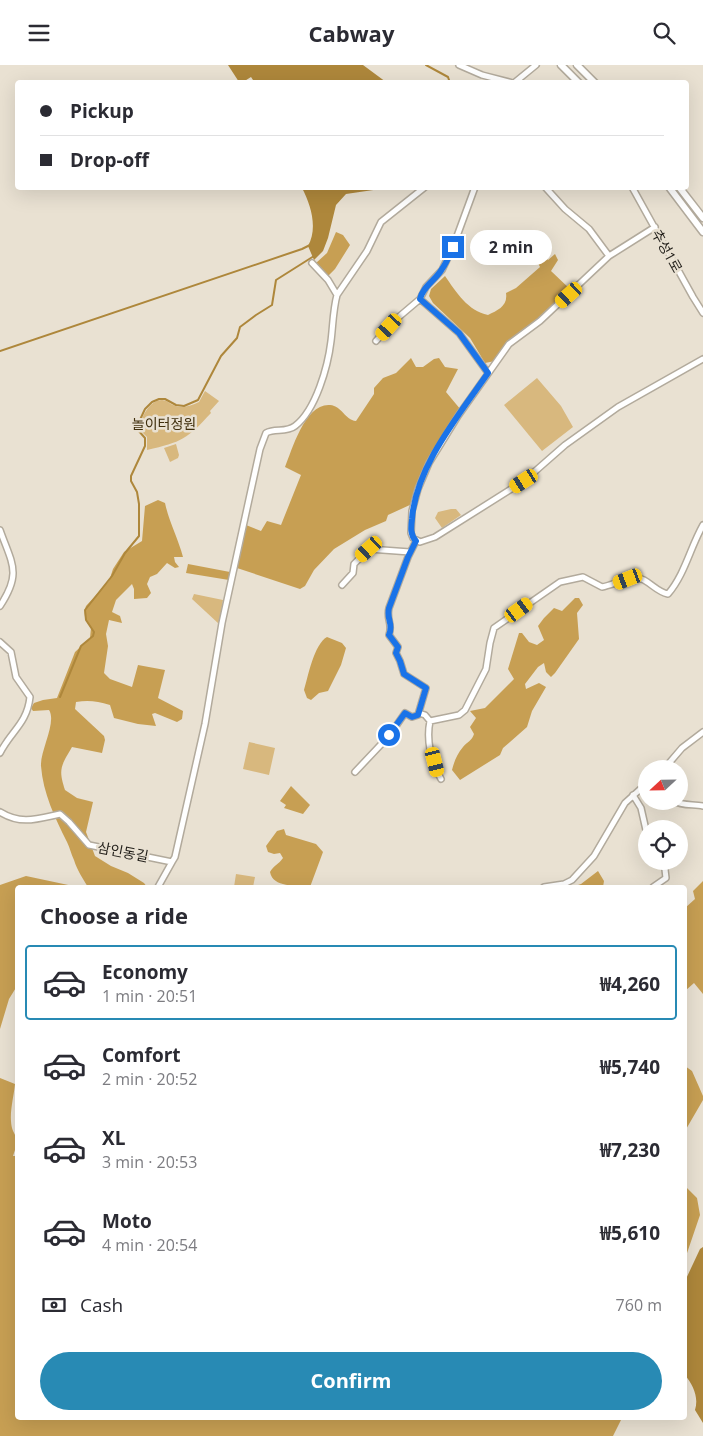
<!DOCTYPE html>
<html lang="en">
<head>
<meta charset="utf-8">
<style>
  body { margin:0; font-family:"Open Sans","Noto Sans KR",sans-serif; background:#f7f7f7; color:#2b2b33; height:100vh; display:flex; flex-direction:column; font-size:19px; white-space:nowrap }
  * { box-sizing:border-box; margin:0 }
  p { font-size:16px; color:#7c7c81 }
  .icon { flex:none; width:28px; height:28px; fill:none; stroke:currentColor; stroke-width:2; stroke-linecap:round; stroke-linejoin:round }
  .map { position:relative; flex:1; overflow:hidden }
  .drawer { position:absolute; left:15px; top:820px; width:672px; height:535px; display:flex; flex-direction:column; background:#fff; border-radius:5px; box-shadow:0 5px 20px #0002 }
  .drawer>* { flex:none }
  .guide { position:absolute; left:15px; top:15px; width:674px; height:110px; border-radius:5px; box-shadow:0 5px 20px #0002; display:grid; align-content:center; height:110px; padding:0 25px; background:#fff }
  .needle { width:32px; rotate:248deg }
  .buttons { position:absolute; left:638px; top:695px; display:grid; gap:10px }
  .buttons a { display:grid; place-items:center; width:50px; height:50px; border-radius:50%; background:#fff; box-shadow:0 5px 20px #0002; font-size:25px }
  .end { position:absolute; width:22px; height:22px; margin:-11px; border:6px solid #1a73e8; background:#fff; box-shadow:0 0 0 2px #fff }
  .from { border-radius:50% }
  .bubble { position:absolute; height:35px; border-radius:18px; background:#fff; box-shadow:0 5px 20px #0002; font-size:16px; font-weight:700; line-height:35px; text-align:center }
  .car { position:absolute; width:15px; height:30px; margin:-15px -8px; border-radius:6px; box-shadow:0 0 4px 1px #0007; background:linear-gradient(#f5c518 24%,#345 0 40%,#f5c518 0 76%,#345 0 86%,#f5c518 0) }
  .guide b { display:flex; align-items:center; gap:18px; height:48px; font-size:19px }
  .guide b+b { border-top:1px solid #e1e1e2 }
  .guide i { width:12px; height:12px; background:#2b2b33 }
  ul { padding:0; list-style:none }
  li { display:flex; align-items:center; gap:15px; height:75px; margin:0 10px 8px; padding:0 15px; border:2px solid transparent; border-radius:5px }
  li div { flex:1 }
  li b { display:block; font-size:19px }
  li em { font-style:normal; font-weight:700 }
  li.on { border-color:#288ab4 }
  li>.icon { width:45px; height:45px; stroke-width:1.5 }
  h2 { padding:0 25px; font-size:22px; line-height:60px }
  .pay { display:flex; align-items:center; gap:12px; height:55px; padding:0 25px; font-size:19px }
  .pay p { margin-inline-start:auto }
  .action { display:flex; gap:10px; margin-top:auto; padding:10px 25px }
  .action a { flex:1; height:58px; border-radius:30px; background:#288ab4; color:#fff; font-size:20px; font-weight:700; line-height:58px; text-align:center }
  header { display:flex; justify-content:space-between; align-items:center; height:65px; padding:0 25px; background:#fff; font-size:22px; font-weight:700 }
  .map>svg:first-child { display:block }
  .green { fill:#d8b87e }
  .forest { fill:#c79f53 }
  .water { fill:#ae873b }
  .lines { fill:none; stroke-linecap:round; stroke-linejoin:round }
  .stream { stroke:#ae873b; stroke-width:2 }
  .minor-casing { stroke:#b2aa9c; stroke-width:8 }
  .major-casing { stroke:#b2aa9c; stroke-width:9 }
  .minor { stroke:#fff; stroke-width:5 }
  .major { stroke:#fff; stroke-width:6 }
  .route { stroke:#1a73e8; stroke-width:6 }
  .labels { text-anchor:middle; stroke-width:5; stroke-linejoin:round; paint-order:stroke }
  .street-label { font-size:14px; fill:#211e19; stroke:#e9e1d2 }
  .park-label { font-size:14px; fill:#402f0d; stroke:#e9e1d2 }
</style>
</head>
<body>
<header><svg class="icon" aria-label="menu" viewBox="0 0 24 24"><path d="M4 6h16M4 12h16M4 18h16"/></svg>Cabway<svg class="icon" aria-label="search" viewBox="0 0 24 24"><circle cx="10" cy="10" r="6"/><path d="M15 15l6 6"/></svg></header>
<div class="map">
<svg width="703" height="1371" viewBox="0 0 703 1371">
  <rect width="100%" height="100%" fill="#e9e1d2"/>
  <path class="green" d="M537,313l24,28 12,21 -31,24 -38,-46z
    M205,326l14,10 -9,10 1,2c-24,26 -29,29 -64,37v-13l-7,-7c-1,-10 9,-30 22,-30 4,0 7,3 11,5 9,4 17,1 26,-3z
    M176,379l3,11 -1,3 -8,4 -6,-14z
    M451,444h5l5,6 -19,13 -7,-10 3,-6z
    M194,529l29,6 -4,24 -27,-25z
    M249,677l26,6 -6,27 -26,-6z
    M236,809l19,3 -2,10h-19z"/>
  <path class="forest" d="M336,167l7,3 7,10 -15,24 -7,7 -12,-13 11,-10z
    M538,184l10,11 7,-6 3,6 -7,11 20,19 -43,39 -14,8 -19,24 -10,2 -15,-25 -37,-35 -4,-7 2,-7 14,-13c11,16 23,35 43,39 10,-5 20,-9 18,-22l10,-5 24,-21 -7,-14z
    M411,293l5,9h7l11,-8 5,-1 6,9 13,2 -12,23 15,18 -27,41 -22,53 -24,11 -2,6 -21,9 -31,19 -20,21 -9,16 -5,3 -63,-21 9,-43 15,6 6,-10 14,4 20,-50 -16,-8c7,-17 20,-64 45,-62 12,1 15,15 26,16l18,-27v-6l9,-10 13,-5z
    M158,435l7,3c4,19 13,35 18,54h-9l1,5 4,5 -4,1 -8,-5 -10,11 -7,3 -3,7 4,9 -4,5 -13,1v-10l-2,-5 -16,16 -4,12 8,4 2,7 -13,-3 -3,14 2,12 -4,27 6,6 22,8 6,-22 27,5 -7,28 25,13 -1,8 -5,3 -22,-9 -3,1 4,12 -18,-2 -24,-6 -4,-13c-13,-4 -22,-5 -34,-3l-1,7 29,27 1,4 -3,13 -30,-6c-11,19 -14,22 -7,43l12,8 16,4 -7,30 9,24 16,10 17,7 16,10 3,4h-59c-5,-8 -11,-17 -14,-27 -3,-6 -4,-12 -7,-18 -12,-24 -24,-49 -26,-76 -1,-15 16,-44 8,-56l-16,1 -2,-3 3,-5 9,-3 14,-2 18,-46 15,-14 1,-10c-6,-7 -8,-13 -5,-22l23,-25 4,-12 11,-17 18,-11 3,-35z
    M188,499l42,8 -1,8 -43,-7z
    M575,533h4l4,7 -6,8 2,26 -24,34 -4,4 -5,-5 -2,-9 -6,4 -13,17 1,5 13,-6 7,4 -14,24 -5,16 -24,21 -3,7 -40,25 -8,-10c2,-8 5,-16 11,-23 4,-5 9,-6 11,-13l-4,-7 6,-9 -6,-7 15,-3 29,-29 -6,-10 11,-36h3l7,9 8,3 7,-5 -6,-14 6,-8 10,-10 8,3z
    M327,572l15,6 4,5 -5,17 -13,26 -9,2 -8,7 -4,-2 -3,-8c4,-13 10,-46 23,-53z
    M291,721l19,19 -7,9 -19,-6 2,-3 -6,-4z
    M284,764l2,6 30,9 7,8 -13,35c-14,-2 -37,1 -40,-15 3,-6 9,-8 13,-14l-3,-5 -6,1 -6,-2 -2,-6 11,-15z
    M598,806l6,10 -1,6h-31l9,-3z
    M26,811l47,10 1,1h-56l-1,99 -8,13 -9,30v-144z
    M703,816v113l-9,-11 -9,8v-83l10,-9 -2,-8z
    M685,1001l7,5 11,25v4l-18,31z
    M0,1013l15,6c-1,11 -5,26 -4,37 1,18 11,11 2,35h5v261l604,1 -9,18h-613z
    M685,1121l12,12 3,17 -15,44z"/>
  <path class="water" d="M228,0h135l23,17 -131,1 -4,-6 -8,5h-4z
    M302,123h85l-41,6 -10,11 -8,33 -5,13 -9,9 -6,-14c10,-18 3,-41 -6,-58z
    M703,1182v176l-8,-13c4,-13 -2,-25 -10,-35v-94l15,-32z"/>
  <g class="lines">
    <path class="stream" d="M426,0l22,12 2,6
      M0,286l302,-102 8,-4
      M60,632l21,-51 12,-10 1,-4 -8,-12 -1,-10 27,-34 13,-23 14,-17v-32l-2,-12 -6,-11v-5l14,-30v-8l-8,-9 1,-5 7,-15 7,-7 7,-3h6l11,6 8,1 14,-6 23,-44 16,-18 3,-11 16,-12 16,-10 4,-25 38,-24"/>
    <g class="minor-casing">
      <path id="minor" d="M459,0l23,10 31,8
        M514,18l22,-18
        M545,122l20,22 24,20 20,27
        M632,122l61,110 10,16
        M655,162l-46,29 -69,65 -31,23 -51,72 -29,47 -11,26 -6,22 -1,22 2,5 7,4 15,-5 89,-56 41,-36 53,-38 85,-48
        M337,230l30,-44 14,-29 44,-35
        M420,234l39,34 29,40
        M376,276l18,-20 26,-22 6,-12 16,-17 11,-23 22,-60
        M0,465c12,34 22,43 0,76
        M342,520l11,-12 1,-9 15,-15 41,3
        M0,577l11,10 5,25 14,20c-3,27 -19,34 -30,56
        M419,648l6,2 5,6c-4,19 1,41 11,58
        M430,656l29,-6 6,-5 21,-41 4,-26 4,-15 66,-46 23,-5 19,10c12,-2 31,-13 42,-7 9,5 14,12 24,14 17,-20 22,-46 35,-69
        M664,704l18,-21 21,-16
        M355,707l34,-36 16,-23 7,4 6,-2 8,-27 -22,-14 -4,-13 -4,-8 2,-6 -9,-12c4,-12 -3,-15 0,-27l19,-51 8,-16
        M633,730l8,13 5,22
        M674,736c8,5 20,3 29,5
        M0,747c21,13 37,7 60,2l9,8 20,23 83,17 -14,25
        M172,797l3,-5 30,-133 17,-101 38,-174 6,-16c9,-5 20,0 29,-7 21,-16 33,-60 36,-85 2,-16 2,-31 6,-46l-9,-15 -16,-17
        M544,822l20,-3 8,-4 22,-24 31,-53 21,-19
        M653,822l13,-9 -2,-17"/>
    </g>
    <g class="major-casing">
      <path id="major" d="M561,0l18,18
        M577,0l18,18
        M669,122l34,45
        M679,122l24,31"/>
    </g>
    <use href="#minor" class="minor"/>
    <use href="#major" class="major"/>
  </g>
  <g class="lines">
    <path class="route" d="M389,670l16,-22 7,4 6,-2 8,-27 -22,-14 -4,-13 -4,-8 2,-6 -9,-12c5,-12 -3,-15 0,-27l19,-51 8,-16c-6,-6 -5,-14 -4,-22 4,-53 47,-104 76,-146l-29,-40 -39,-34c3,-13 16,-19 22,-30 5,-7 8,-15 11,-22"/>
  </g>
  <g class="labels">
    <g class="street-label">
      <text transform="translate(667 186) rotate(61)" y="5">추성1로</text>
      <text transform="translate(123 787) rotate(11)" y="5">삼인동길</text>
    </g>
    <g class="park-label">
      <text x="164" y="364">놀이터정원</text>
    </g>
  </g>
</svg>
<div class="buttons">
<a><svg class="needle" viewBox="-14 -14 28 28"><path d="M0-13l5 13h-10z" fill="#e53935"/><path d="M0 13l5-13h-10z" fill="#7c7c81"/></svg></a>
<a><svg class="icon" aria-label="locate" viewBox="0 0 24 24"><circle cx="12" cy="12" r="6"/><path d="M12 2v4M12 18v4M2 12h4M18 12h4"/></svg></a>
</div>
<i class="end from" style="left:389px;top:670px"></i>
<i class="end" style="left:453px;top:182px"></i>
<div class="bubble" style="left:470px;top:165px;width:82px">2 min</div>
<i class="car" style="left:569px;top:230px;rotate:228deg"></i>
<i class="car" style="left:389px;top:262px;rotate:222deg"></i>
<i class="car" style="left:524px;top:416px;rotate:237deg"></i>
<i class="car" style="left:369px;top:484px;rotate:228deg"></i>
<i class="car" style="left:628px;top:514px;rotate:249deg"></i>
<i class="car" style="left:519px;top:545px;rotate:54deg"></i>
<i class="car" style="left:435px;top:697px;rotate:166deg"></i>
<div class="guide">
<b><i class="from"></i>Pickup</b>
<b><i></i>Drop-off</b>
</div>
<section class="drawer">
<h2>Choose a ride</h2>
<ul>
<li class="on"><svg class="icon" aria-label="car" viewBox="0 0 24 24"><path d="M5 17H2v-5l4-1 3-4h7l3 4 3 1v5h-3M9 17h6M6 11h13"/><circle cx="7" cy="17" r="2"/><circle cx="17" cy="17" r="2"/></svg><div><b>Economy</b><p>1 min · 20:51</p></div><em>₩4,260</em></li>
<li><svg class="icon" aria-label="car" viewBox="0 0 24 24"><path d="M5 17H2v-5l4-1 3-4h7l3 4 3 1v5h-3M9 17h6M6 11h13"/><circle cx="7" cy="17" r="2"/><circle cx="17" cy="17" r="2"/></svg><div><b>Comfort</b><p>2 min · 20:52</p></div><em>₩5,740</em></li>
<li><svg class="icon" aria-label="car" viewBox="0 0 24 24"><path d="M5 17H2v-5l4-1 3-4h7l3 4 3 1v5h-3M9 17h6M6 11h13"/><circle cx="7" cy="17" r="2"/><circle cx="17" cy="17" r="2"/></svg><div><b>XL</b><p>3 min · 20:53</p></div><em>₩7,230</em></li>
<li><svg class="icon" aria-label="car" viewBox="0 0 24 24"><path d="M5 17H2v-5l4-1 3-4h7l3 4 3 1v5h-3M9 17h6M6 11h13"/><circle cx="7" cy="17" r="2"/><circle cx="17" cy="17" r="2"/></svg><div><b>Moto</b><p>4 min · 20:54</p></div><em>₩5,610</em></li>
</ul>
<div class="pay"><svg class="icon" aria-label="cash" viewBox="0 0 24 24"><path d="M3 7h18v10H3z"/><circle cx="12" cy="12" r="2"/></svg>Cash<p>760 m</p></div>
<div class="action"><a>Confirm</a></div>
</section>
</div>
</body>
</html>
